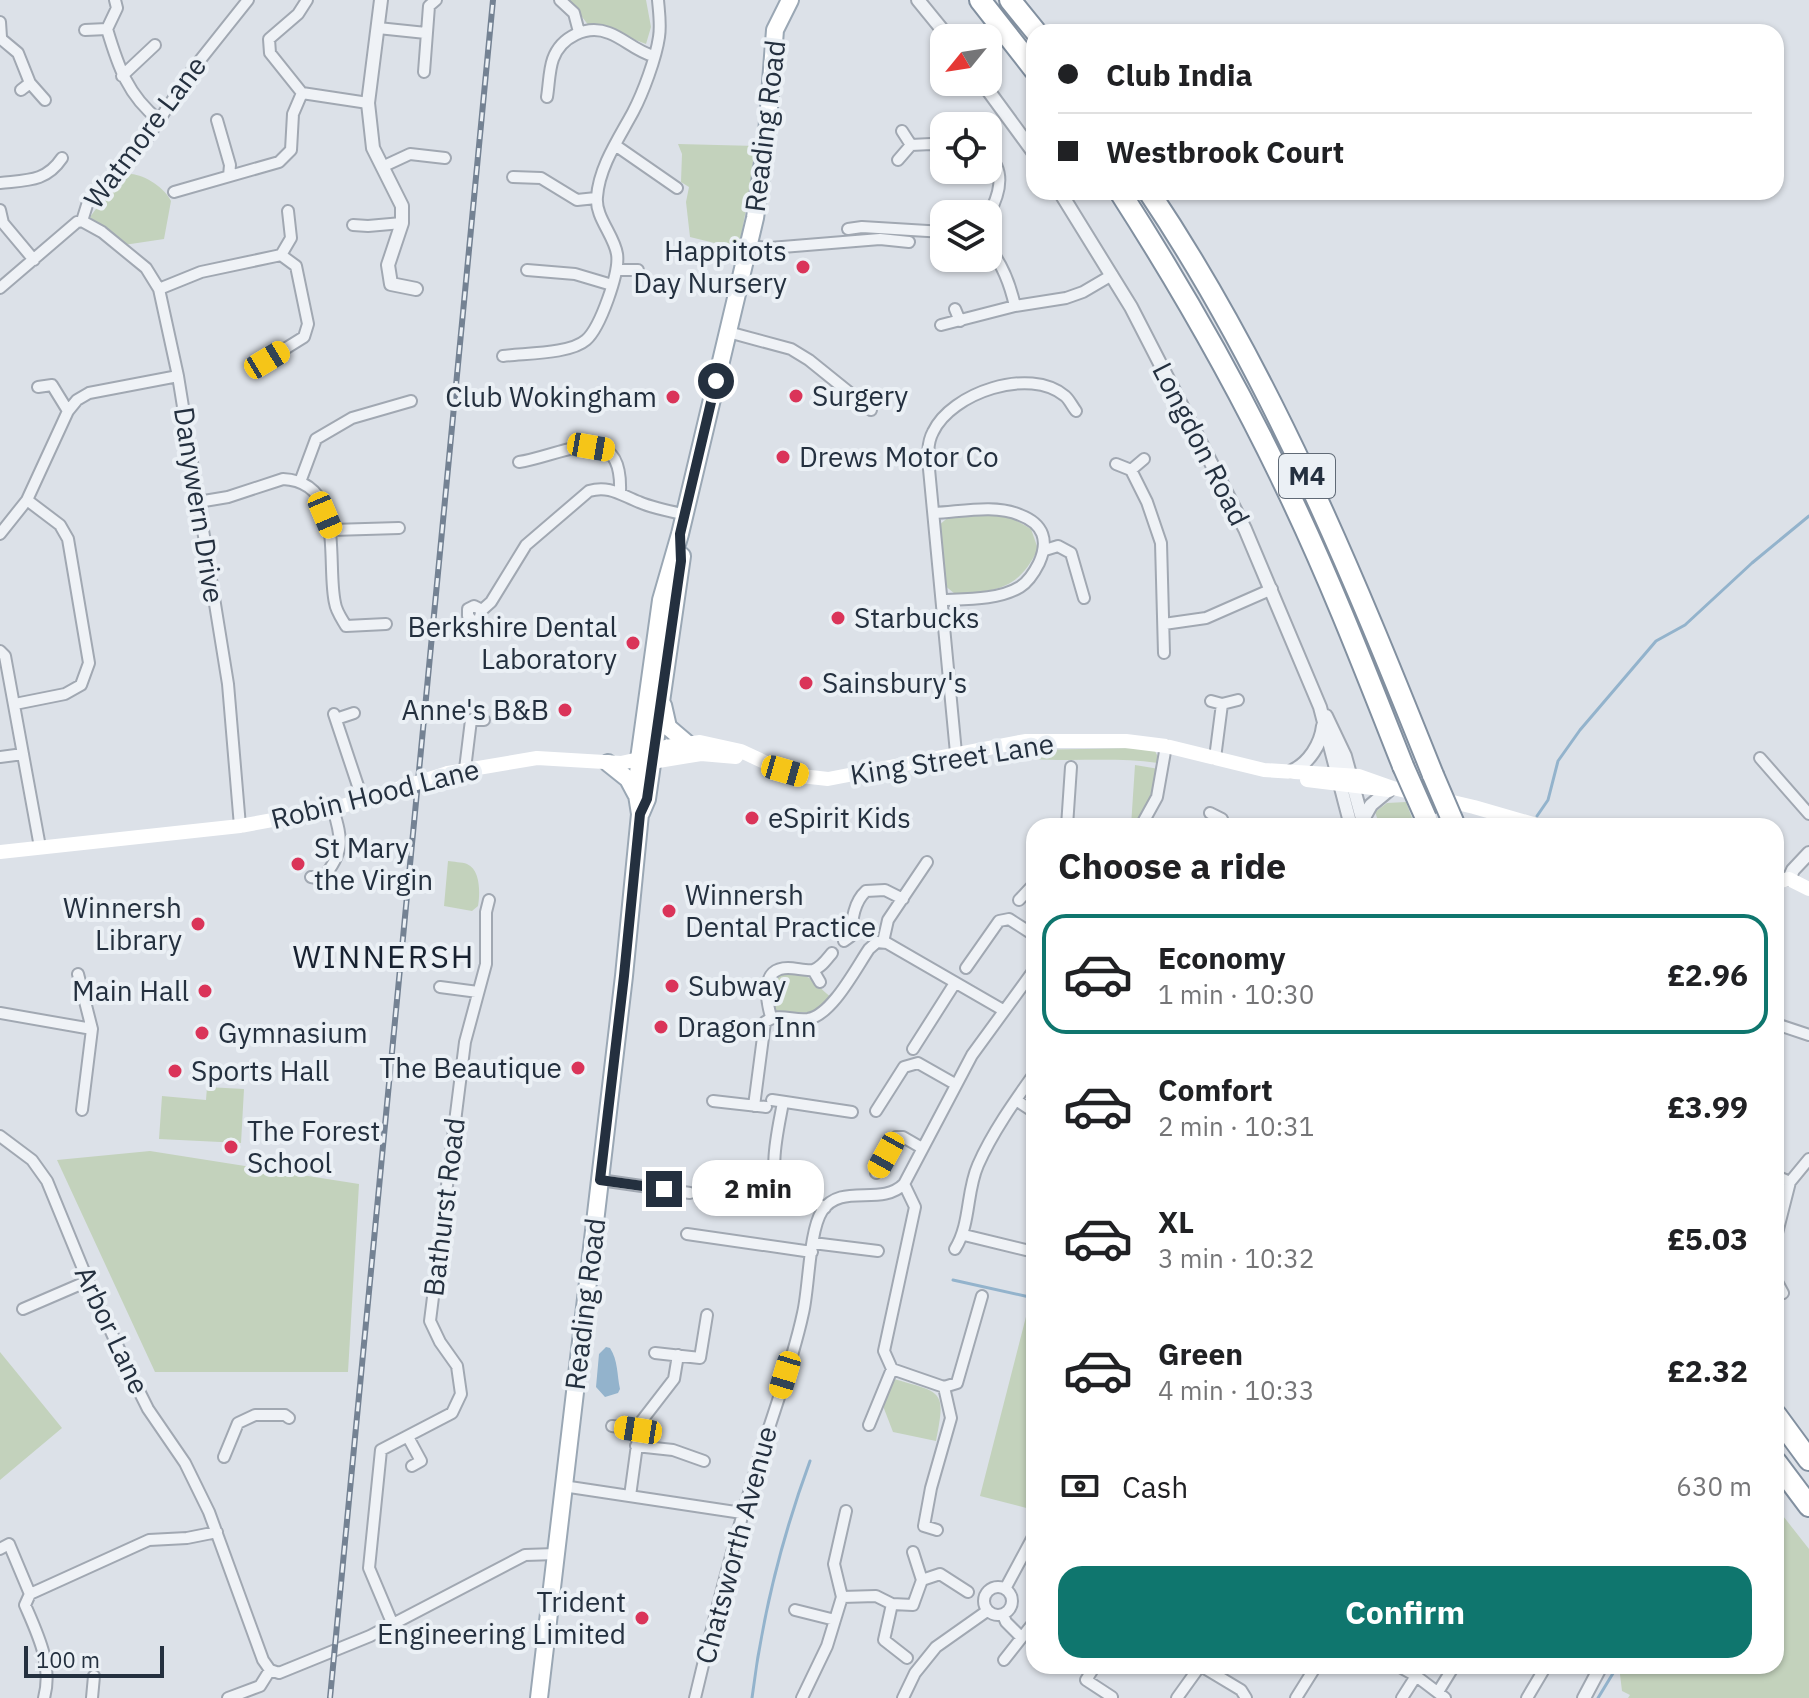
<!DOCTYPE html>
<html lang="en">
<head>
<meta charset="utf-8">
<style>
  body { margin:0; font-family:"IBM Plex Sans",sans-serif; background:#f2f2f2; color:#202124; height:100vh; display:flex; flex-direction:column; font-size:30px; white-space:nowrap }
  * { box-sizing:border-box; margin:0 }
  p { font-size:26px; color:#757577 }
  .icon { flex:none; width:44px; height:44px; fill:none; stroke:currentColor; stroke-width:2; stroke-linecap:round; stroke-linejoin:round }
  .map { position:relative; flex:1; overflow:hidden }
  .details { position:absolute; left:1026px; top:818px; width:758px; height:856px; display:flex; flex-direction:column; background:#fff; border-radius:24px; box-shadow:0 2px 6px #0004 }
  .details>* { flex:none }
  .hud { position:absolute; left:1026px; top:24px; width:758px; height:176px; border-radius:24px; box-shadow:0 2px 6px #0004; display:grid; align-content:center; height:176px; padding:0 32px; background:#fff }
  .needle { width:52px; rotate:240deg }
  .fabs { position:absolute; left:930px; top:24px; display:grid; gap:16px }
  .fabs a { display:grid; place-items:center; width:72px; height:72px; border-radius:16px; background:#fff; box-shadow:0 2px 6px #0004; font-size:40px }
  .scale { position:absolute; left:24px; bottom:20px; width:140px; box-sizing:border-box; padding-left:8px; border:4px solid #24303f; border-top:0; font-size:22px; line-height:28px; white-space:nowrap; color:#24303f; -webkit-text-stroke:6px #ebf0f5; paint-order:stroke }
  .end { position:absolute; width:36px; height:36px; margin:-18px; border:10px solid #24303f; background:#fff; box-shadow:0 0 0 4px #fff }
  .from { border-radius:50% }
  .bubble { position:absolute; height:56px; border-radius:24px; background:#fff; box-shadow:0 2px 6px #0004; font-size:26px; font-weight:700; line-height:56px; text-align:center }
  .car { position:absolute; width:24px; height:48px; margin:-24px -12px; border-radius:10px; box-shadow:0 0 6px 2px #0007; background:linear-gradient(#f5c518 24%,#345 0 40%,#f5c518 0 76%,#345 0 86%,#f5c518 0) }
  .hud b { display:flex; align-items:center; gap:28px; height:76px; font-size:30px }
  .hud b+b { border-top:2px solid #e0e0e0 }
  .hud i { width:20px; height:20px; background:#202124 }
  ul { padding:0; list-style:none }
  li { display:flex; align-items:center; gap:24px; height:120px; margin:0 16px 12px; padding:0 16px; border:4px solid transparent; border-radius:24px }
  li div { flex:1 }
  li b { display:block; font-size:30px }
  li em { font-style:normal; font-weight:700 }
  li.on { border-color:#0f766e }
  li>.icon { width:72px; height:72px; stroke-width:1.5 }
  h2 { padding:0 32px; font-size:36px; line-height:96px }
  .pay { display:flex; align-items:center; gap:20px; height:88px; padding:0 32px; font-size:30px }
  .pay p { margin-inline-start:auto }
  .primary-button { display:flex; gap:16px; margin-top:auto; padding:16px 32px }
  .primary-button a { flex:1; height:92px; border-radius:24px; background:#0f766e; color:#fff; font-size:32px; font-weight:700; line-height:92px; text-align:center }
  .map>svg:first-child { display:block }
  .green { fill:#c3d2bc }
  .water { fill:#93b3cc }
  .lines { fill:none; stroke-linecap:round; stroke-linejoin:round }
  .stream { stroke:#93b3cc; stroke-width:3 }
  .minor-casing { stroke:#a1a8b2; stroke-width:14 }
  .tertiary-casing { stroke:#a1a8b2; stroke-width:16 }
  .primary-casing { stroke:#9aa7b4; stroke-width:20 }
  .motorway-casing { stroke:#8290a0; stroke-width:24 }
  .minor { stroke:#eff2f6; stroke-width:10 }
  .tertiary { stroke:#eff2f6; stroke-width:12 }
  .secondary { stroke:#fff; stroke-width:14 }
  .primary { stroke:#fff; stroke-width:16 }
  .motorway { stroke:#fff; stroke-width:20 }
  .rail-casing { stroke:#748293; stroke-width:6 }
  .rail { stroke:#ebf0f5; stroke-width:3; stroke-dasharray:9; stroke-linecap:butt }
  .motorway-bridge-casing { stroke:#8290a0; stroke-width:24; stroke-linecap:butt }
  .secondary-bridge { stroke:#fff; stroke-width:14 }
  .motorway-bridge { stroke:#fff; stroke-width:20 }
  .route { stroke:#24303f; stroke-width:10 }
  .poi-dot { fill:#da3459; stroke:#ebf0f5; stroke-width:3 }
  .labels { text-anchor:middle; stroke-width:8; stroke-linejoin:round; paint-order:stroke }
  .shield { fill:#ebf0f5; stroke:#606a76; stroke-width:2 }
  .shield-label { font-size:26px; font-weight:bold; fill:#24303f }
  .street-label { font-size:28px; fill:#24303f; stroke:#ebf0f5 }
  .poi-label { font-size:28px; fill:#24303f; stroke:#ebf0f5; text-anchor:start }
  .quarter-label { font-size:32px; letter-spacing:2px; fill:#172130; stroke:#ebf0f5 }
</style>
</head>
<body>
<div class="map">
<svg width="1809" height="1698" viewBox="0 0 1809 1698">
  <rect width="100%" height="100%" fill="#dce1e8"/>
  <path class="green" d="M569,0h77l5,27 -5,17 -50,-19 -7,1z
    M678,144l79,2 -18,103 -49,-12 -4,-35 3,-15 -8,-5 1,-28z
    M131,174c14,1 34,14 40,27l-7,38 -40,6 -34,-28 17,-23z
    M992,514l20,4 19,11 7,20c-20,41 -41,42 -83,45l-12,-10 -5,-58 13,-11z
    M1139,748l16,3 5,10 -2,2c-43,-6 -84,-1 -127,-4l-2,-9z
    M1135,765l24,4 -8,32 -16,25h-4z
    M1406,802l9,24h-35l-5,-14 12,-9z
    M448,861c5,1 14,1 19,3 14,6 13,31 11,42l-6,5 -28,-5z
    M782,972c34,3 26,7 50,26l-19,15 -36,-2 -7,-9 4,-25z
    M207,1087l37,2 -3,54 -82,-4 3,-43 44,4z
    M150,1151l209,33 -11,188h-193l-98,-212z
    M1029,1305l5,1v204l-54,-14z
    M0,1352l62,76 -62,52z
    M894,1379c49,14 52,11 42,62l-43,-9 -10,-26z
    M1776,1507l33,42v149h-181l2,-3 -8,-4 -3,-25h157z"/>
  <path class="water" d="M606,1347l4,1c8,12 7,27 10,41l-2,4 -13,4 -9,-10 3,-33z"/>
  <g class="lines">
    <path class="stream" d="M1537,816l11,-16 10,-39 22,-31 76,-89 29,-16 67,-62 57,-47
      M953,1280l81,18
      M752,1698c10,-81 30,-161 58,-237
      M1598,1698l17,-28"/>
    <g class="minor-casing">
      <path id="minor" d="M115,0l2,8 -10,21c11,37 21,67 52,91
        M307,0l-9,14 -29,25 1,14 32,40 66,10
        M560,0l14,13 5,19
        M0,22l1,15
        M378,28l48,5
        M85,30l22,-1
        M0,38l18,15 12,30 15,17
        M424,72l5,-66 7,-6
        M122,76l33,-31
        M21,90l9,-7
        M547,97c2,-12 2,-27 6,-38 8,-22 34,-35 56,-26 16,6 25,17 44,23
        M217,120l13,45 -1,11
        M902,131l9,14
        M615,145l62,43
        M988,155c19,17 11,41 0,61
        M898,160l13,-15 20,-1 13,3
        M382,167l28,-13 35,4
        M513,177l28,1 36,22 19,-2
        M0,183c27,-3 46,-1 62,-25
        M174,192l105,-30 12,-12 2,-36 9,-21
        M0,210l3,13 31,37
        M82,221l20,11 44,36 13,21 19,87 50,308 12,142
        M353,225l15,1 34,-3
        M848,229l14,-2 82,5
        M749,246l21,2 110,-9 29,3
        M988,247c15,17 22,37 27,59
        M281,255l10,-17 -3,-27
        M527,270l48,4 37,11
        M617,270h21
        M0,288l77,-66 5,-1 5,-16 10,-14 49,-51 47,-71 55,-69
        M159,289l42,-17 80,-17 15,11 12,58 -4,13 -37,23
        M955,309l5,12
        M941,325l74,-19 51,-8 17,-6 29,-17
        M728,332l63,17 18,11 62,50
        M503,356c23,-3 67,-2 83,-16 14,-12 34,-68 31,-86 -3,-19 -22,-37 -20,-57 2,-30 22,-59 36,-85 10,-19 23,-54 26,-75 2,-12 0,-25 -1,-37
        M38,387l14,-2 16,26
        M519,462c42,-6 104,-46 101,30
        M1116,464l15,6 13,-11
        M1131,470l16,32 14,41 3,110
        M300,482l16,-43 36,-21 59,-17
        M198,502l30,-5 55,-18c63,3 43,85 52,124 1,8 7,16 11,23l40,-2
        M934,513c26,-1 61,-9 86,2 24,9 29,26 19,48 -4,8 -11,19 -19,24 -21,13 -54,12 -78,13
        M332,530l67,-2
        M0,534l27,-34 41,-89 9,-11 12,-7 89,-17
        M1045,550l13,-4 13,7 13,45
        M482,610l-8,-4 -6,3v7l5,5 6,-1 3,-10 9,-8 35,-57 63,-54c20,-6 32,4 50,11 14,6 29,9 44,12
        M1164,624l42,-6 66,-29
        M0,651l5,5 35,191
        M1211,701l11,3 16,-4
        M15,704l50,-10 16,-9 8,-22 -21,-124 -8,-14 -33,-25
        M334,714l29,87
        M336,719l18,-6
        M956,753l-27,-284c-1,-13 -2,-26 4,-37 18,-39 97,-66 132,-36 4,3 7,10 11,15
        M0,757l23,-3
        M1215,758l7,-54
        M1760,758l49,56
        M465,769l6,-49h13
        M1210,813l12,6
        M1067,826l4,-59
        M1141,826l16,-29 9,-51
        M311,877l11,2c22,-26 21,-38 11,-70
        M1019,900l15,-16
        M844,941l7,-5c1,-17 3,-34 15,-45l19,-1 18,9
        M883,942l5,-22 39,-58
        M966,968l33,-47 10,-2 25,16
        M813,970l7,12
        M78,974l14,55 -10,81
        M440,987l38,5
        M0,1013l92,16
        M771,1017c-5,-18 -11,-49 17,-49 8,0 18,3 25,2 8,-2 14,-11 19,-17
        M1776,1024l33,11
        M913,1049l42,-66
        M772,1100l80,12
        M1016,1100l18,12
        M713,1101l53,6
        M783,1102c-3,20 -19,79 2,89 13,7 27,8 40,17
        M754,1106l11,-84c14,-10 27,-1 43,-3 24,-4 48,-51 61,-70l8,-7 10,1 116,67
        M876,1111l28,-44 14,-4 37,21
        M0,1136l32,24 15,21 41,100 41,90 19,38 37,54 24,49 54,148 7,10 9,3 91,-37 155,-81 31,-1
        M876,1173l20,-36h7l19,11
        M1776,1176l14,6
        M600,1180l90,13
        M720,1183l39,2 17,-3
        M904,1184l11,23 -31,144 8,18 52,18 7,31 -20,70 -7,38 13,4
        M687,1234l125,18
        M964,1235l70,17
        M813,1243l65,8
        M955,1249c16,-26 11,-57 23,-84 14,-32 36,-63 56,-91
        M1776,1280v-43l14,-55 19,-23
        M1776,1280l7,13
        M23,1309l65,-28
        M655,1353l45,5 7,-43
        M944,1387l13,-4 25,-87
        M869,1425l23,-56
        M612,1426l26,4
        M408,1437l13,24 -9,5
        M636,1446l37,4 31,11
        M224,1457l14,-34 17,-8h30l4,3
        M563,1486l179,27
        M630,1496l10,-73 34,-44 4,-24
        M0,1549l9,-5 21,50
        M922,1580l18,-6 28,18
        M984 1601a14 14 0 1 1 28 0a14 14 0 1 1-28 0Z
        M1005,1589l29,-54
        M842,1597l34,-1 16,8 21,1 9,-25 -9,-28
        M892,1604l-8,36 23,18
        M795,1610l40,10
        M1003,1615l3,7 14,14
        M393,1625l-24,-57 12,-118 71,-37 9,-19 -4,-28 -17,-24 -10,-21 35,-279 21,-78v-52l3,-12
        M1004,1660l30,-38
        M1095,1666l-9,14 26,17
        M1201,1666l40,24 5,8
        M1398,1666l18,10 29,22
        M1438,1692l16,-26
        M44,1698c9,-33 -6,-63 -19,-93l5,-11 119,-54 38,-2 30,-6
        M92,1698l2,-22
        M228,1698l32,-12 10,-16
        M695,1698c18,-76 38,-153 61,-229 15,-51 36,-104 47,-156 6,-25 6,-82 19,-102 19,-29 59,-4 82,-27l68,-129 62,-85
        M802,1698l25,-52 15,-49 -8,-33 12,-53
        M903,1698l12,-25 21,-26 51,-36
        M1177,1698l23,-32
        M1296,1698l20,-32
        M1402,1698l14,-22
        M1527,1698l19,-32"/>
    </g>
    <g class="tertiary-casing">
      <path id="tertiary" d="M381,0l-13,103 5,45 29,58v17l-14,42 3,19 25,5
        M918,0l31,38
        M982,82l52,71
        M1060,192l71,115 114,222 75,178 31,119
        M1326,716l19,40 19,70
        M1292,771c17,-8 29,-27 31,-45
        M1362,821l9,-16 18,-15
        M1789,879l4,-9 16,-17
        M1584,1698l17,-32"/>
    </g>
    <g class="primary-casing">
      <path id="primary" d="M663,705l5,22 20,17
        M608,763l20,16 8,15
        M641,813l6,-14 35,-243
        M539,1698l85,-722 16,-162 -3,-19 2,-36 22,-159 19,-66 75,-316 12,-84 8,-104 15,-30"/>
    </g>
    <g class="motorway-casing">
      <path id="motorway" d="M980,0l54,69
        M1010,0l26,32
        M1120,192c63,98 120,198 170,304 42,88 77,179 113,270
        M1149,192c121,180 204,383 284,583
        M1776,1415l33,45
        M1776,1462l33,44"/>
    </g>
    <use href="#minor" class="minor"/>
    <use href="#tertiary" class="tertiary"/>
    <path class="secondary" d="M641,760l11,2 49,-8 35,3
      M448,773l89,-15 84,5 18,-4 27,-12 34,-5 41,9 36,17 24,8 27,3 197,-38h101l40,5 98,24 95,6 34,12 81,19 66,19
      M1307,780l82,10
      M0,852l240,-26 93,-17 58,-18
      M1776,882l13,-3 20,10"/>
    <use href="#primary" class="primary"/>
    <use href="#motorway" class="motorway"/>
    <g class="rail-casing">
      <path id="rail" d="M330,1698l163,-1698"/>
    </g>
    <use href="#rail" class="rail"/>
    <g class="motorway-bridge-casing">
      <path id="motorway-bridge" d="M1403,766l23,52
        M1433,775l21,49"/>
    </g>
    <path class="secondary-bridge" d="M391,791l57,-18"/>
    <use href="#motorway-bridge" class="motorway-bridge"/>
  </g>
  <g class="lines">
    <path class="route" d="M664,1189l-64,-9 24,-204 16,-162 7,-15 34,-238 -1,-27 36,-153"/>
  </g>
  <g class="poi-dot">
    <circle cx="803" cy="267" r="8"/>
    <circle cx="796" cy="396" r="8"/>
    <circle cx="673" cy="397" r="8"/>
    <circle cx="783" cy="457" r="8"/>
    <circle cx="838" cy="618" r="8"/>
    <circle cx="633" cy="643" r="8"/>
    <circle cx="806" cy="683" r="8"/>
    <circle cx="565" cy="710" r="8"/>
    <circle cx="752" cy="818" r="8"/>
    <circle cx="298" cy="864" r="8"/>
    <circle cx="669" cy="911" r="8"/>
    <circle cx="198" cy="924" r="8"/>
    <circle cx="672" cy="986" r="8"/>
    <circle cx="205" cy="991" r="8"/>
    <circle cx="661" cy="1027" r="8"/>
    <circle cx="202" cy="1033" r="8"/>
    <circle cx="578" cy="1068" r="8"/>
    <circle cx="175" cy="1071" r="8"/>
    <circle cx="231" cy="1147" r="8"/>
    <circle cx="642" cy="1618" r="8"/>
  </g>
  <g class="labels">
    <rect class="shield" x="1279" y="454" width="56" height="44" rx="6"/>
    <g class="shield-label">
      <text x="1307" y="485">M4</text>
    </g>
    <g class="street-label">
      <text transform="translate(765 126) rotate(-83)" y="10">Reading Road</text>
      <text transform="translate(145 132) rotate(-53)" y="10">Watmore Lane</text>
      <text transform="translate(1201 444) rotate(63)" y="10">Longdon Road</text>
      <text transform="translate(199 505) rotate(81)" y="10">Danywern Drive</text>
      <text transform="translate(952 759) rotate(-9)" y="10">King Street Lane</text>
      <text transform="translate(375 794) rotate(-14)" y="10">Robin Hood Lane</text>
      <text transform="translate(444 1207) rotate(-83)" y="10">Bathurst Road</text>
      <text transform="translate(585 1304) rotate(-83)" y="10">Reading Road</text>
      <text transform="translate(112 1330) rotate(65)" y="10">Arbor Lane</text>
      <text transform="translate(736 1545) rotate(-75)" y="10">Chatsworth Avenue</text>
    </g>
    <g class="poi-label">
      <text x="787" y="261" text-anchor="end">Happitots<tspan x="787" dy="32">Day Nursery</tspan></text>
      <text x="812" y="406">Surgery</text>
      <text x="657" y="407" text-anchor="end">Club Wokingham</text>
      <text x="799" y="467">Drews Motor Co</text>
      <text x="854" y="628">Starbucks</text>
      <text x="617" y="637" text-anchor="end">Berkshire Dental<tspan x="617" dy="32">Laboratory</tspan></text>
      <text x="822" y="693">Sainsbury's</text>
      <text x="549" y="720" text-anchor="end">Anne's B&amp;B</text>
      <text x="768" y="828">eSpirit Kids</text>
      <text x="314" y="858">St Mary<tspan x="314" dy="32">the Virgin</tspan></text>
      <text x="685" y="905">Winnersh<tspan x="685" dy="32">Dental Practice</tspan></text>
      <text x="182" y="918" text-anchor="end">Winnersh<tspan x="182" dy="32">Library</tspan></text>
      <text x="688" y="996">Subway</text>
      <text x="189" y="1001" text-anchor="end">Main Hall</text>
      <text x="677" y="1037">Dragon Inn</text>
      <text x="218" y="1043">Gymnasium</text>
      <text x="562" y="1078" text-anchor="end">The Beautique</text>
      <text x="191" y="1081">Sports Hall</text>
      <text x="247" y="1141">The Forest<tspan x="247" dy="32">School</tspan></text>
      <text x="626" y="1612" text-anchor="end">Trident<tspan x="626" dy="32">Engineering Limited</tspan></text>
    </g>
    <g class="quarter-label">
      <text x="384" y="968">WINNERSH</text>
    </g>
  </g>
</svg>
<div class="fabs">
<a><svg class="needle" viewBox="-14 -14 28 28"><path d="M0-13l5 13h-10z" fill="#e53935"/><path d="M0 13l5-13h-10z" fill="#757577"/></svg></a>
<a><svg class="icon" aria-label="locate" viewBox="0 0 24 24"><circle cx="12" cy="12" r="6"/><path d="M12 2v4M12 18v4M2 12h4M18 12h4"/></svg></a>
<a><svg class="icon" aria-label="layers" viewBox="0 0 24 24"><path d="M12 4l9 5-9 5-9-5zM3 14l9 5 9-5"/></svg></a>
</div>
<div class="scale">100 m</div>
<i class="end from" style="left:716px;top:381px"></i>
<i class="end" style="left:664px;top:1189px"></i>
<div class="bubble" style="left:692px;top:1160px;width:132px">2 min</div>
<i class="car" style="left:267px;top:360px;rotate:59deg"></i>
<i class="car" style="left:591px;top:447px;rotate:100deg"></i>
<i class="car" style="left:325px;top:515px;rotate:157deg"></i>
<i class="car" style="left:785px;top:771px;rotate:106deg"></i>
<i class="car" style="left:886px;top:1155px;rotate:209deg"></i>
<i class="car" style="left:785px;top:1375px;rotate:197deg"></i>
<i class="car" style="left:638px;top:1430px;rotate:279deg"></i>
<div class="hud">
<b><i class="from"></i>Club India</b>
<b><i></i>Westbrook Court</b>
</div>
<section class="details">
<h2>Choose a ride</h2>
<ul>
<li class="on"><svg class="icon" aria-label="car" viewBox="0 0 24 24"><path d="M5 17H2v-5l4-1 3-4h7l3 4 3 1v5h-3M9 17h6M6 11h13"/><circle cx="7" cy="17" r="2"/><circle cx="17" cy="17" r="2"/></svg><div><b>Economy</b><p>1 min · 10:30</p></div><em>£2.96</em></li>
<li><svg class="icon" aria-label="car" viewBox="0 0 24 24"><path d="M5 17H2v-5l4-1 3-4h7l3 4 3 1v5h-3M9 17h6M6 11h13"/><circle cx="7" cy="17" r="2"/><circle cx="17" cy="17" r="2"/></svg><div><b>Comfort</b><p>2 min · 10:31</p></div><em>£3.99</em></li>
<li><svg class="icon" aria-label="car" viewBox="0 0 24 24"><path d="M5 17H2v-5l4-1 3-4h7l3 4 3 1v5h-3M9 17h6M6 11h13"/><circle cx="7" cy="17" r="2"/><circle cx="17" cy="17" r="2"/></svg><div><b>XL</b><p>3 min · 10:32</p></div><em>£5.03</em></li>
<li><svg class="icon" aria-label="car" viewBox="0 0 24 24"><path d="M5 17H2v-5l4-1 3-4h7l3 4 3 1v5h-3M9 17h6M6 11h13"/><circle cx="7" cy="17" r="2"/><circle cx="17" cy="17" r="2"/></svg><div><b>Green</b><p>4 min · 10:33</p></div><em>£2.32</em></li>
</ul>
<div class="pay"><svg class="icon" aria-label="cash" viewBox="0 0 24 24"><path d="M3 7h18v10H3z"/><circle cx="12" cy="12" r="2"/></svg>Cash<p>630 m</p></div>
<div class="primary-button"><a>Confirm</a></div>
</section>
</div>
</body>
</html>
